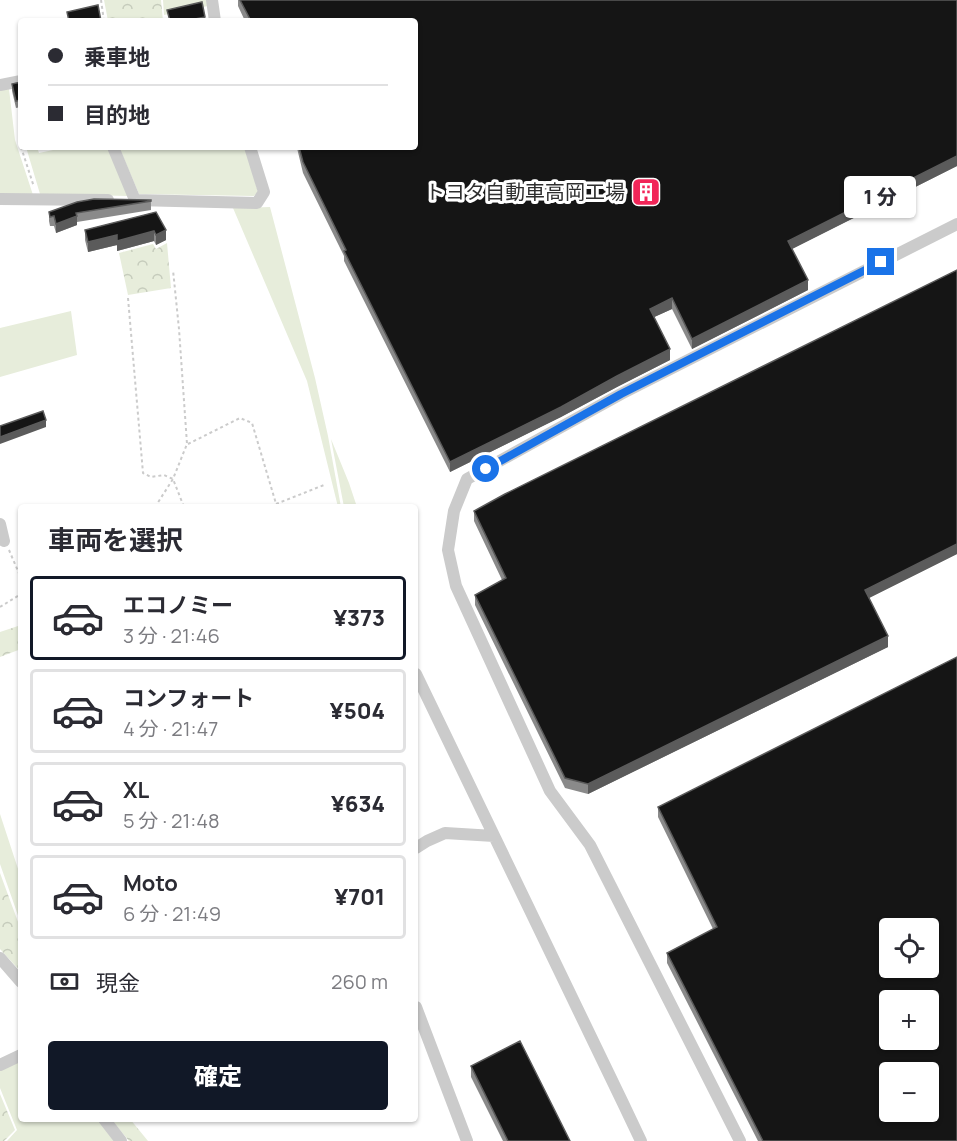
<!DOCTYPE html>
<html lang="ja">
<head>
<meta charset="utf-8">
<style>
  body { margin:0; font-family:Manrope,"Noto Sans JP",sans-serif; background:#f2f2f3; color:#2b2b33; height:100vh; display:flex; flex-direction:column; font-size:22px; white-space:nowrap }
  * { box-sizing:border-box; margin:0 }
  p { font-size:20px; color:#7c7c81 }
  .icon { flex:none; width:33px; height:33px; fill:none; stroke:currentColor; stroke-width:2; stroke-linecap:round; stroke-linejoin:round }
  .map { position:relative; flex:1; overflow:hidden }
  .sheet { position:absolute; left:18px; top:504px; width:400px; height:618px; display:flex; flex-direction:column; background:#fff; border-radius:6px; box-shadow:0 2px 4px #0004 }
  .sheet>* { flex:none }
  .top-card { position:absolute; left:18px; top:18px; width:400px; height:132px; border-radius:6px; box-shadow:0 2px 4px #0004; display:grid; align-content:center; height:132px; padding:0 30px; background:#fff }
  .fabs { position:absolute; left:879px; top:918px; display:grid; gap:12px }
  .fabs a { display:grid; place-items:center; width:60px; height:60px; border-radius:6px; background:#fff; box-shadow:0 2px 4px #0004; font-size:30px }
  .end { position:absolute; width:27px; height:27px; margin:-14px; border:8px solid #1a73e8; background:#fff; box-shadow:0 0 0 3px #fff }
  .from { border-radius:50% }
  .bubble { position:absolute; height:42px; border-radius:6px; background:#fff; box-shadow:0 2px 4px #0004; font-size:20px; font-weight:800; line-height:42px; text-align:center }
  .top-card b { display:flex; align-items:center; gap:21px; height:57px; font-size:22px }
  .top-card b+b { border-top:2px solid #e1e1e2 }
  .top-card i { width:15px; height:15px; background:#2b2b33 }
  ul { padding:0; list-style:none }
  li { display:flex; align-items:center; gap:18px; height:84px; margin:0 12px 9px; padding:0 18px; border:3px solid #e1e1e2; border-radius:6px }
  li div { flex:1 }
  li b { display:block; font-size:22px }
  li em { font-style:normal; font-weight:800 }
  li.on { border-color:#111827 }
  li>.icon { width:54px; height:54px; stroke-width:1.5 }
  h2 { padding:0 30px; font-size:27px; line-height:72px }
  .pay { display:flex; align-items:center; gap:15px; height:66px; padding:0 30px; font-size:22px }
  .pay p { margin-inline-start:auto }
  .primary-button { display:flex; gap:12px; margin-top:auto; padding:12px 30px }
  .primary-button a { flex:1; height:69px; border-radius:6px; background:#111827; color:#fff; font-size:24px; font-weight:800; line-height:69px; text-align:center }
  .map>svg:first-child { display:block }
  .grass { fill:#e7eddb }
  .forest { fill:url(#forest-crowns) }
  .lines { fill:none; stroke-linecap:round; stroke-linejoin:round }
  .path { stroke:#cbcbcb; stroke-width:2; stroke-dasharray:3 3; stroke-linecap:butt }
  .minor { stroke:#cbcbcb; stroke-width:12 }
  .wall { fill:#8a8a8a }
  .shaded-wall { fill:#5b5b5b }
  .building { fill:#151515; stroke:#5b5b5b; stroke-width:1.5; fill-rule:evenodd }
  .route { stroke:#1a73e8; stroke-width:8 }
  .labels { text-anchor:middle; stroke-width:6; stroke-linejoin:round; paint-order:stroke }
  .poi-label { font-size:20px; fill:#2e2e2e; stroke:#fff; text-anchor:end }
</style>
</head>
<body>
<div class="map">
<svg width="957" height="1141" viewBox="0 0 957 1141">
  <defs>
    <pattern id="forest-crowns" width="20" height="18" patternUnits="userSpaceOnUse" patternTransform="scale(1.5)"><rect width="20" height="18" fill="#e7eddb"/><path d="M2 6a3 3 0 1 1 6 0M12 15a3 3 0 1 1 6 0" fill="none" stroke="#c6ccbc"/></pattern>
  </defs>
  <rect width="100%" height="100%" fill="#fff"/>
  <path class="grass" d="M163,0h44l1,6 -44,9z
    M9,89l6,51 18,55h-33v-105z
    M26,147h11l2,6 28,-6h41l20,49 -88,-2z
    M119,147h126l13,45 -4,4 -115,-2z
    M270,207l45,171 13,58 13,71h-3l-31,-126 -74,-173z
    M71,311l6,44 -77,22v-49z
    M331,439l18,44 8,24h-13z
    M0,814l21,64v46l-21,-60z
    M21,1060v59h77l16,22h-107l10,-11 -17,-42v-19z"/>
  <path class="forest" d="M104,0h57l2,21h-55z
    M167,243l4,45 -43,7 -9,-42 34,-9 3,5z
    M21,625v24l-21,8v-25z
    M0,873l21,57v42l-21,-23z
    M0,1094l15,36 -11,11h-4z
    M111,1119h19l18,22h-19z"/>
  <g class="lines">
    <path class="path" d="M101,0l3,21
      M21,138l-2,3 2,6
      M21,147l13,40
      M128,298l15,175 8,4 13,-2 9,4 11,28
      M188,444l52,-26 12,5 25,84
      M276,504l48,-19
      M155,507l18,-28 14,-35 -8,-115 -6,-59
      M9,550l12,28
      M0,607l21,-13"/>
    <path class="minor" d="M212,0l3,21
      M0,85l21,-4
      M113,147l22,53
      M0,199l108,1
      M135,200l122,3 7,-11 -14,-45
      M0,524l4,17
      M416,674c75,156 151,311 225,467
      M416,848l11,-7 18,-8 49,3
      M0,958l21,24
      M416,1007l51,134
      M0,1065l21,-10
      M104,1119l17,22
      M740,1141l-150,-296 -40,-54 -94,-205 -8,-36 6,-39 13,-32 154,-85 336,-170"/>
  </g>
  <path class="wall" d="M238,0h719v166l-165,83 16,41 -116,59 -20,-40 -18,8 16,43 -53,27 -56,30 -111,55 -106,-211v-5l-41,-83 -6,-25v-1h119v-126h-171l-7,-15z
    M21,82v25l-5,1 -4,-17v-7z
    M151,200v10l-74,12v3l-21,8 -2,-7h-4l-1,-5v-9z
    M156,212l10,28 -10,5 -2,-4 -37,10v-6l-29,7 -3,-12v-10z
    M957,270v284l-88,44 19,49 -300,147 -23,-6 -90,-183v-10l27,-15 -28,-59v-10z
    M658,807l299,334h-199l-91,-178v-10l46,-24 -55,-112z
    M471,1066l99,75h-67l-32,-64z"/>
  <path class="shaded-wall" d="M205,17v4h-20z
    M40,147h11l-11,3z
    M957,156v10l-169,85v-10z
    M77,216v9l-21,8v-9z
    M166,230v10l-10,5v-10z
    M154,231v10l-37,10v-10z
    M117,235v10l-29,7v-10z
    M808,280v10l-116,59v-10z
    M672,298v11l-22,10v-10z
    M670,349v11l-53,27 -56,30 -111,55v-10z
    M46,420v7l-46,17v-7z
    M957,544v10l-92,46v-10z
    M888,636v11l-300,147v-10z"/>
  <path class="building" d="M240,0h717v156l-169,85 20,39 -116,59 -20,-41 -22,11 20,40 -53,27 -56,31 -111,55 -106,-211 2,-1 -43,-88 -4,-15h117v-126h-165z
    M202,2l3,15 -20,4h-15l-3,-11z
    M98,5l3,16h-32l-2,-9z
    M21,82v18l-5,1 -4,-17z
    M94,199l57,1v1l-75,12 1,3 -21,8 -2,-8 -4,1 -1,-5 28,-10z
    M156,212l10,18 -10,5 -2,-4 -37,10v-6l-29,7 -3,-12z
    M957,270v274l-92,46 23,46 -300,148 -23,-6 -90,-183 31,-17 -32,-67 31,-17z
    M43,411l3,9 -46,17v-11z
    M957,657v484h-194l-96,-188 50,-26 -59,-120zM890,928h38v40h-38zM890,1000h38v40h-38zM890,1072h38v40h-38z
    M520,1041l50,100h-62l-37,-75z"/>
  <g class="lines">
    <path class="route" d="M486,469l135,-75 260,-132"/>
  </g>
  <defs>
    <g id="building-square" transform="scale(1.5)"><rect x="-9" y="-9" width="18" height="18" rx="4" fill="#f12558" stroke="#fff"/><path d="M-4-6H4V6H1V3H-1V6H-4ZM-2.5-4.3h1.7v1.8h-1.7ZM.8-4.3h1.7v1.8H.8ZM-2.5-1h1.7V.8h-1.7ZM.8-1h1.7V.8H.8Z" fill="#fff"/></g>
  </defs>
  <g fill-rule="evenodd">
    <use href="#building-square" x="646" y="192"/>
  </g>
  <g class="labels">
    <g class="poi-label">
      <text x="625" y="199">トヨタ自動車高岡工場</text>
    </g>
  </g>
</svg>
<div class="fabs">
<a><svg class="icon" aria-label="locate" viewBox="0 0 24 24"><circle cx="12" cy="12" r="6"/><path d="M12 2v4M12 18v4M2 12h4M18 12h4"/></svg></a>
<a>+</a>
<a>−</a>
</div>
<i class="end from" style="left:486px;top:469px"></i>
<i class="end" style="left:881px;top:262px"></i>
<div class="bubble" style="left:844px;top:176px;width:72px">1 分</div>
<div class="top-card">
<b><i class="from"></i>乗車地</b>
<b><i></i>目的地</b>
</div>
<section class="sheet">
<h2>車両を選択</h2>
<ul>
<li class="on"><svg class="icon" aria-label="car" viewBox="0 0 24 24"><path d="M5 17H2v-5l4-1 3-4h7l3 4 3 1v5h-3M9 17h6M6 11h13"/><circle cx="7" cy="17" r="2"/><circle cx="17" cy="17" r="2"/></svg><div><b>エコノミー</b><p>3 分 · 21:46</p></div><em>¥373</em></li>
<li><svg class="icon" aria-label="car" viewBox="0 0 24 24"><path d="M5 17H2v-5l4-1 3-4h7l3 4 3 1v5h-3M9 17h6M6 11h13"/><circle cx="7" cy="17" r="2"/><circle cx="17" cy="17" r="2"/></svg><div><b>コンフォート</b><p>4 分 · 21:47</p></div><em>¥504</em></li>
<li><svg class="icon" aria-label="car" viewBox="0 0 24 24"><path d="M5 17H2v-5l4-1 3-4h7l3 4 3 1v5h-3M9 17h6M6 11h13"/><circle cx="7" cy="17" r="2"/><circle cx="17" cy="17" r="2"/></svg><div><b>XL</b><p>5 分 · 21:48</p></div><em>¥634</em></li>
<li><svg class="icon" aria-label="car" viewBox="0 0 24 24"><path d="M5 17H2v-5l4-1 3-4h7l3 4 3 1v5h-3M9 17h6M6 11h13"/><circle cx="7" cy="17" r="2"/><circle cx="17" cy="17" r="2"/></svg><div><b>Moto</b><p>6 分 · 21:49</p></div><em>¥701</em></li>
</ul>
<div class="pay"><svg class="icon" aria-label="cash" viewBox="0 0 24 24"><path d="M3 7h18v10H3z"/><circle cx="12" cy="12" r="2"/></svg>現金<p>260 m</p></div>
<div class="primary-button"><a>確定</a></div>
</section>
</div>
</body>
</html>
